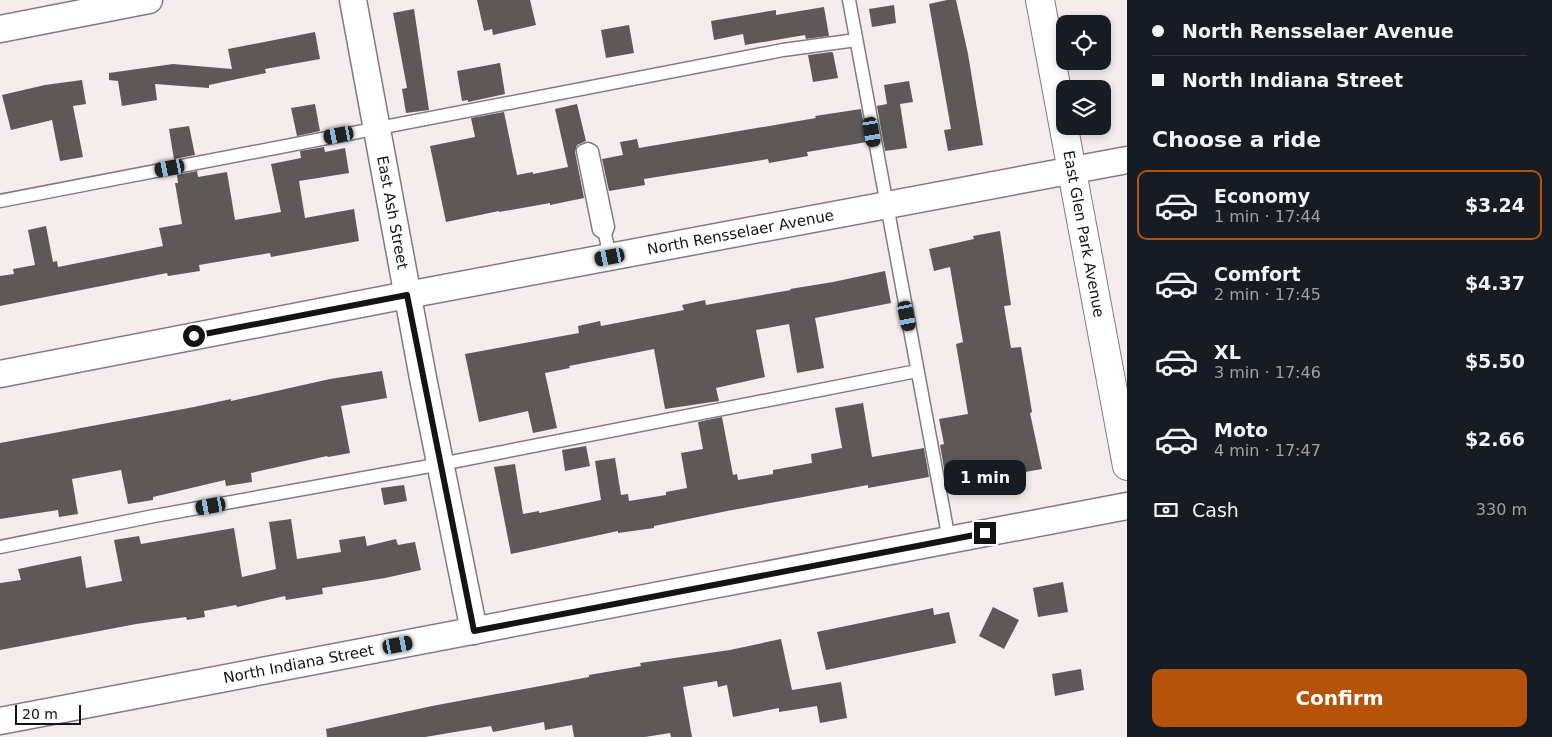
<!DOCTYPE html>
<html lang="en">
<head>
<meta charset="utf-8">
<style>
  body { margin:0; font-family:"DejaVu Sans",sans-serif; background:#242831; color:#f1f3f6; height:100vh; display:flex; flex-direction:column; font-size:19px; white-space:nowrap }
  * { box-sizing:border-box; margin:0 }
  p { font-size:16px; color:#9ea1a6 }
  .icon { flex:none; width:28px; height:28px; fill:none; stroke:currentColor; stroke-width:2; stroke-linecap:round; stroke-linejoin:round }
  .map { position:relative; flex:1; overflow:hidden }
  .panel { display:flex; flex-direction:column; background:#171b24; width:425px }
  .panel>* { flex:none }
  .hud { display:grid; align-content:center; height:110px; padding:0 25px; background:#171b24 }
  .fabs { position:absolute; left:1056px; top:15px; display:grid; gap:10px }
  .fabs a { display:grid; place-items:center; width:55px; height:55px; border-radius:10px; background:#171b24; box-shadow:0 2px 8px #0003; font-size:25px }
  .scale { position:absolute; left:15px; bottom:12px; width:66px; box-sizing:border-box; padding-left:5px; border:2px solid #161313; border-top:0; font-size:14px; line-height:18px; white-space:nowrap; color:#161313; -webkit-text-stroke:4px #fffafb; paint-order:stroke }
  .end { position:absolute; width:22px; height:22px; margin:-11px; border:6px solid #161313; background:#fff; box-shadow:0 0 0 2px #fff }
  .from { border-radius:50% }
  .bubble { position:absolute; height:35px; border-radius:10px; background:#171b24; box-shadow:0 2px 8px #0003; font-size:16px; font-weight:600; line-height:35px; text-align:center }
  .car { position:absolute; width:15px; height:30px; margin:-15px -8px; border-radius:6px; box-shadow:0 0 4px 1px #0007; background:linear-gradient(#222 24%,#8ab4d8 0 40%,#222 0 76%,#8ab4d8 0 86%,#222 0) }
  .hud b { display:flex; align-items:center; gap:18px; height:48px; font-size:19px }
  .hud b+b { border-top:1px solid #363941 }
  .hud i { width:12px; height:12px; background:#f1f3f6 }
  ul { padding:0; list-style:none }
  li { display:flex; align-items:center; gap:15px; height:70px; margin:0 10px 8px; padding:0 15px; border:2px solid transparent; border-radius:10px }
  li div { flex:1 }
  li b { display:block; font-size:19px }
  li em { font-style:normal; font-weight:600 }
  li.on { border-color:#b45309 }
  li>.icon { width:45px; height:45px; stroke-width:1.5 }
  h2 { padding:0 25px; font-size:22px; line-height:60px }
  .pay { display:flex; align-items:center; gap:12px; height:55px; padding:0 25px; font-size:19px }
  .pay p { margin-inline-start:auto }
  .primary-button { display:flex; gap:10px; margin-top:auto; padding:10px 25px }
  .primary-button a { flex:1; height:58px; border-radius:10px; background:#b45309; color:#fff; font-size:20px; font-weight:600; line-height:58px; text-align:center }
  main { display:flex; flex:1; min-height:0 }
  .map>svg:first-child { display:block }
  .building { fill:#5e5859 }
  .lines { fill:none; stroke-linecap:round; stroke-linejoin:round }
  .service-casing { stroke:#827b7c; stroke-width:15 }
  .minor-casing { stroke:#827b7c; stroke-width:29 }
  .secondary-casing { stroke:#827b7c; stroke-width:30 }
  .service { stroke:#fff; stroke-width:12 }
  .minor { stroke:#fff; stroke-width:26 }
  .secondary { stroke:#fff; stroke-width:28 }
  .route { stroke:#161313; stroke-width:6 }
  .labels { text-anchor:middle; stroke-width:5; stroke-linejoin:round; paint-order:stroke }
  .street-label { font-size:15px; fill:#161313; stroke:#fffafb }
</style>
</head>
<body>
<main>
<div class="map">
<svg width="1127" height="737" viewBox="0 0 1127 737">
  <rect width="100%" height="100%" fill="#f4eced"/>
  <path class="building" d="M477,0h53l6,25 -43,10 -1,-6 -8,2z
    M947,0h9l12,54 15,91 -35,6 -4,-21 7,-1 -22,-125z
    M894,5l2,18 -24,4 -3,-18z
    M824,7l5,29 -23,3 -1,-4 -60,10 -2,-11 -29,6 -3,-19 65,-11v5z
    M414,9l15,101 -23,3 -4,-24 5,-1 -14,-75z
    M629,25l5,28 -28,5 -5,-28z
    M315,32l5,27 -55,10 1,4 -57,12v3l-54,-4 2,16 -35,6 -4,-25 -9,-1v-7l64,-9 59,5 -4,-20z
    M832,52l1,1 5,25 -25,4 -5,-27z
    M500,63l5,31 -37,8v-2l-6,1 -5,-30z
    M82,80l4,24 -13,2 10,51 -23,4 -8,-41 -41,10 -9,-35 43,-10z
    M909,81l4,21 -13,2 7,44 -22,3 -8,-45 10,-2 -3,-19z
    M315,104l5,27 -23,5 -6,-28z
    M577,104l9,37 -9,4 -2,7 9,46 -34,7v-2l-51,9v-1l-53,11 -16,-76 45,-9 -4,-19 33,-6 13,63 16,-3v2l35,-7 -13,-58z
    M861,109l6,33 -60,10 1,4 -39,7 -1,-4 -124,20 1,6 -36,6 -7,-32 21,-4 -3,-13 17,-3 2,9 177,-30 -1,-2z
    M189,126l6,29 -21,4 -5,-30z
    M324,147l1,5 20,-4 4,25 -50,8 6,37 49,-9 5,32 -88,16 -1,-4 -71,12 1,6 -32,5 -1,-3 -167,33v-30l14,-2 -1,-5 22,-4 -7,-35 18,-4 7,36 4,-1 1,6 105,-21 -4,-18 23,-4 -7,-41h3l-1,-8 20,-4 1,6 29,-5 8,48 46,-8 -10,-48 30,-6 -1,-7z
    M1000,231l11,74 -7,1 7,42 10,-1 11,65 -2,1 12,56 -33,6 -4,-15 -39,7 3,14 -22,5 -7,-41 4,-1 -5,-25 29,-5 -12,-70 7,-2 -13,-75 -16,4 -5,-22 45,-10 -1,-3z
    M885,271l6,32 -76,15 9,50 -27,5 -8,-49 -33,6 9,47 -49,11 3,13 -54,8 -11,-60 -85,17 1,2 -25,5 12,55 -24,5 -5,-22 -49,11 -14,-68 114,-21 -1,-7 22,-5 1,5 83,-16 -2,-5 23,-5 1,5 85,-15 -1,-1 43,-7z
    M382,371l5,27 -46,8 9,47 -22,4 -1,-1 -76,17 1,9 -26,4 -1,-6 -72,17v3l-25,4 -7,-34 -49,9 6,35 -19,3 -1,-7 -58,9v-76l194,-36 37,-8v2l99,-22z
    M863,403l9,54 52,-9 5,29 -61,11v-3l-141,26 -73,15v2l-36,5v-2l-107,23 -17,-87 21,-3 8,50 16,-3v2l62,-13 -6,-39 20,-3 6,37 7,-1 1,7 37,-6v-3l21,-4 -6,-35 22,-4 -5,-27 24,-5 11,58 4,-1 1,6 35,-6v-4l39,-7 -1,-9 31,-6 -7,-40z
    M586,446l4,20 -25,5 -3,-21z
    M404,485l3,16 -23,4 -3,-17z
    M291,519l6,40 44,-7 -2,-12 26,-4 2,10 29,-7 2,6 17,-3 6,28 -36,8 -63,10 1,6 -37,6 -1,-4 -48,11 -1,-2 -32,6 1,6 -18,3 -1,-3 -50,7 -136,26v-67l21,-3 -3,-11 63,-13 5,32 36,-7 -8,-41 25,-4 2,8 93,-16 8,49 34,-8 -7,-47z
    M1063,582l5,30 -30,5 -5,-29z
    M993,607l26,13 -15,29 -25,-13z
    M933,608l1,7 15,-3 7,31 -130,27 -9,-38z
    M781,639l11,51 49,-8 6,36 -27,5 -3,-17 -38,6v-4l-46,9 -6,-32 -9,2 -1,-6 -34,6 9,50h-21l-1,-4 -25,4h-71l-2,-12 -27,5 -1,-8 -51,10 -2,-6 -66,11h-98l-1,-8 106,-23 157,-29v-2l52,-9 -1,-3 90,-13z
    M1081,669l3,21 -29,6 -3,-22z"/>
  <g class="lines">
    <g class="service-casing">
      <path id="service" d="M849,0l100,540
        M0,201l783,-151 73,-10
        M605,234l-6,-4 -16,-79 5,-2 4,2 16,76 -3,7 5,23
        M0,547l154,-31 287,-52 476,-93"/>
    </g>
    <g class="minor-casing">
      <g id="minor">
        <path id="s1" d="M353,0l70,378 51,253"/>
        <path d="M0,29l149,-29"/>
        <path id="s2" d="M0,374l407,-79 720,-135"/>
        <path id="s3" d="M0,721l1127,-215"/>
      </g>
    </g>
    <g class="secondary-casing">
      <g id="secondary">
        <path id="s4" d="M1040,0l87,466"/>
      </g>
    </g>
    <use href="#service" class="service"/>
    <use href="#minor" class="minor"/>
    <use href="#secondary" class="secondary"/>
  </g>
  <g class="lines">
    <path class="route" d="M194,336l213,-41 67,336 511,-98"/>
  </g>
  <g class="labels">
    <g class="street-label">
      <text dy="5" stroke="none"><textPath href="#s1" startOffset="216">East Ash Street</textPath></text>
      <text dy="5" stroke="none"><textPath href="#s2" startOffset="754">North Rensselaer Avenue</textPath></text>
      <text dy="5" stroke="none"><textPath href="#s4" startOffset="238">East Glen Park Avenue</textPath></text>
      <text dy="5" stroke="none"><textPath href="#s3" startOffset="304">North Indiana Street</textPath></text>
    </g>
  </g>
</svg>
<div class="fabs">
<a><svg class="icon" aria-label="locate" viewBox="0 0 24 24"><circle cx="12" cy="12" r="6"/><path d="M12 2v4M12 18v4M2 12h4M18 12h4"/></svg></a>
<a><svg class="icon" aria-label="layers" viewBox="0 0 24 24"><path d="M12 4l9 5-9 5-9-5zM3 14l9 5 9-5"/></svg></a>
</div>
<div class="scale">20 m</div>
<i class="end from" style="left:194px;top:336px"></i>
<i class="end" style="left:985px;top:533px"></i>
<div class="bubble" style="left:944px;top:460px;width:82px">1 min</div>
<i class="car" style="left:872px;top:132px;rotate:170deg"></i>
<i class="car" style="left:339px;top:135px;rotate:259deg"></i>
<i class="car" style="left:170px;top:168px;rotate:259deg"></i>
<i class="car" style="left:610px;top:257px;rotate:259deg"></i>
<i class="car" style="left:907px;top:316px;rotate:169deg"></i>
<i class="car" style="left:211px;top:506px;rotate:260deg"></i>
<i class="car" style="left:398px;top:645px;rotate:79deg"></i>
</div>
<section class="panel">
<div class="hud">
<b><i class="from"></i>North Rensselaer Avenue</b>
<b><i></i>North Indiana Street</b>
</div>
<h2>Choose a ride</h2>
<ul>
<li class="on"><svg class="icon" aria-label="car" viewBox="0 0 24 24"><path d="M5 17H2v-5l4-1 3-4h7l3 4 3 1v5h-3M9 17h6M6 11h13"/><circle cx="7" cy="17" r="2"/><circle cx="17" cy="17" r="2"/></svg><div><b>Economy</b><p>1 min · 17:44</p></div><em>$3.24</em></li>
<li><svg class="icon" aria-label="car" viewBox="0 0 24 24"><path d="M5 17H2v-5l4-1 3-4h7l3 4 3 1v5h-3M9 17h6M6 11h13"/><circle cx="7" cy="17" r="2"/><circle cx="17" cy="17" r="2"/></svg><div><b>Comfort</b><p>2 min · 17:45</p></div><em>$4.37</em></li>
<li><svg class="icon" aria-label="car" viewBox="0 0 24 24"><path d="M5 17H2v-5l4-1 3-4h7l3 4 3 1v5h-3M9 17h6M6 11h13"/><circle cx="7" cy="17" r="2"/><circle cx="17" cy="17" r="2"/></svg><div><b>XL</b><p>3 min · 17:46</p></div><em>$5.50</em></li>
<li><svg class="icon" aria-label="car" viewBox="0 0 24 24"><path d="M5 17H2v-5l4-1 3-4h7l3 4 3 1v5h-3M9 17h6M6 11h13"/><circle cx="7" cy="17" r="2"/><circle cx="17" cy="17" r="2"/></svg><div><b>Moto</b><p>4 min · 17:47</p></div><em>$2.66</em></li>
</ul>
<div class="pay"><svg class="icon" aria-label="cash" viewBox="0 0 24 24"><path d="M3 7h18v10H3z"/><circle cx="12" cy="12" r="2"/></svg>Cash<p>330 m</p></div>
<div class="primary-button"><a>Confirm</a></div>
</section>
</main>
</body>
</html>
